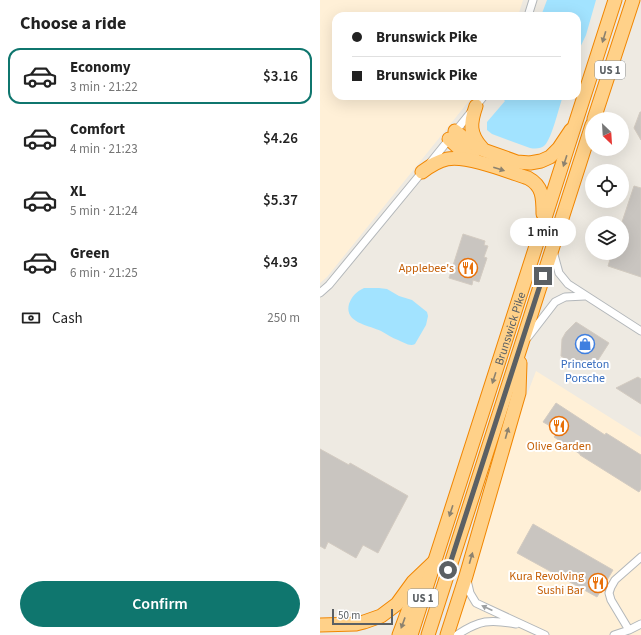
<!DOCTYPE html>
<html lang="en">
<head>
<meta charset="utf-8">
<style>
  body { margin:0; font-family:"Source Sans 3",sans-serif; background:#f6f6f6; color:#222; height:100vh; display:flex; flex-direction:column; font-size:15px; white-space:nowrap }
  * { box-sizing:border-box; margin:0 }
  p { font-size:13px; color:#767676 }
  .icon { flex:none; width:22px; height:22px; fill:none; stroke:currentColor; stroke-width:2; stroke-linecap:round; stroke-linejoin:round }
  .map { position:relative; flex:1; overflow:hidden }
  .drawer { display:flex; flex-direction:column; background:#fff; width:320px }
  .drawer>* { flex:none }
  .top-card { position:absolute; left:12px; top:12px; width:249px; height:88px; border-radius:12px; box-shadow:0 4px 16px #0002; display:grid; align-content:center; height:88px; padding:0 20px; background:#fff }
  .needle { width:26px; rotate:155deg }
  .fabs { position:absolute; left:265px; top:112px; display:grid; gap:8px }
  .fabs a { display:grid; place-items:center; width:44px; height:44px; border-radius:50%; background:#fff; box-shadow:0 4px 16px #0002; font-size:20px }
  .scale { position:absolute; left:12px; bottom:10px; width:61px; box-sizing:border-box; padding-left:4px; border:2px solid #5b6064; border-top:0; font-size:11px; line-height:14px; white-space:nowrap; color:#5b6064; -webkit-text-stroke:3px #fff; paint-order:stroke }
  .end { position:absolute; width:18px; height:18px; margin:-9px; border:5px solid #5b6064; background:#fff; box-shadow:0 0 0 2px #fff }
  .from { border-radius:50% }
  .bubble { position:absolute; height:28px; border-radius:14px; background:#fff; box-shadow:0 4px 16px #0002; font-size:13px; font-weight:600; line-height:28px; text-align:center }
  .top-card b { display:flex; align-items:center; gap:14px; height:38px; font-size:15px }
  .top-card b+b { border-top:1px solid #e0e0e0 }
  .top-card i { width:10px; height:10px; background:#222 }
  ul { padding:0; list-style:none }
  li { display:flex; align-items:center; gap:12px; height:56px; margin:0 8px 6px; padding:0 12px; border:2px solid transparent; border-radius:12px }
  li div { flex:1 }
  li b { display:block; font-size:15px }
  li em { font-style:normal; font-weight:600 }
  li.selected { border-color:#0f766e }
  li>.icon { width:36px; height:36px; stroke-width:1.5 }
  h2 { padding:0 20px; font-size:18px; line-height:48px }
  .pay { display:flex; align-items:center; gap:10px; height:44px; padding:0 20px; font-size:15px }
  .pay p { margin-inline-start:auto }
  .button { display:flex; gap:8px; margin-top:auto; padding:8px 20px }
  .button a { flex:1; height:46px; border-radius:24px; background:#0f766e; color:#fff; font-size:16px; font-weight:600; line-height:46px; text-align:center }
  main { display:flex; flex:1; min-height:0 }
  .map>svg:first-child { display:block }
  .commercial { fill:#fff0d7 }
  .water { fill:#a2e3ff }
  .building { fill:#c9c5c0; stroke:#d3cbc1 }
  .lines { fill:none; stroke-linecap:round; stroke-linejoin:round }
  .street-casing { stroke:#b3b7ba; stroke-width:9 }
  .highway-casing { stroke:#f18600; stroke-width:15 }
  .street { stroke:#fff; stroke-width:7 }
  .highway { stroke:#ffd189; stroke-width:13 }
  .oneway { fill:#8c826f }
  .oneway2 { fill:#9da0a2 }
  .route { stroke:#5b6064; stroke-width:5 }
  .labels { text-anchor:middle; stroke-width:4; stroke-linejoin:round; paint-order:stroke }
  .shield { fill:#fff; stroke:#8c9092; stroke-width:1 }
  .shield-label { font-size:11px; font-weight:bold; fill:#5b6064 }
  .food-label { font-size:12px; fill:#c56008; stroke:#fff; text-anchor:end }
  .street-label { font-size:12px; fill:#5b6064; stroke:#fff }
  .shop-label { font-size:12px; fill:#366cbe; stroke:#fff }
</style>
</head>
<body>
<main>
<section class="drawer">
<h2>Choose a ride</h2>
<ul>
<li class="selected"><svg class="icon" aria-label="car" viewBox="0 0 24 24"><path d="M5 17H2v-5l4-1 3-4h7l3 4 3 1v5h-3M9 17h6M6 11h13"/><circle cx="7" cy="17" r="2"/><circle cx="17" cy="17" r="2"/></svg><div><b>Economy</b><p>3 min · 21:22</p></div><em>$3.16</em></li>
<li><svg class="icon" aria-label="car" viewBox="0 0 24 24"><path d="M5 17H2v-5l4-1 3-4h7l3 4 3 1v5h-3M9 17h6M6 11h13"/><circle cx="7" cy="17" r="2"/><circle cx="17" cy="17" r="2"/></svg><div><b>Comfort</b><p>4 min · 21:23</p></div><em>$4.26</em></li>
<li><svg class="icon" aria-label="car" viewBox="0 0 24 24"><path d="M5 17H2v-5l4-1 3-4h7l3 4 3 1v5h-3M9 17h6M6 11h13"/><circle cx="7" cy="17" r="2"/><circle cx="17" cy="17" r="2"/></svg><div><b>XL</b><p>5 min · 21:24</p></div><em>$5.37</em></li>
<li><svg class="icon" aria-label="car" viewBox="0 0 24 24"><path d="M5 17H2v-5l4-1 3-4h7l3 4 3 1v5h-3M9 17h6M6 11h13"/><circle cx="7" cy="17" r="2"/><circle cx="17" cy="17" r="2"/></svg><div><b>Green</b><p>6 min · 21:25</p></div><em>$4.93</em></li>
</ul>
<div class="pay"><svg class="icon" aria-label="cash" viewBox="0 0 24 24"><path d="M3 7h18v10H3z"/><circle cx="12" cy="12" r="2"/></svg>Cash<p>250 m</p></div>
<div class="button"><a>Confirm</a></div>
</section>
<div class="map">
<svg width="321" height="635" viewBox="0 0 321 635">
  <rect width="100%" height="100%" fill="#eeeae2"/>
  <path class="commercial" d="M0,0h203l-5,16h-182v80h137l-146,181 -7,6z
    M216,371l105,66v198h-188l53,-185z"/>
  <path class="water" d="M227,0h49l-10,35 -9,19v-38h-36z
    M180,96h63c-4,11 -11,42 -18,49 -4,4 -10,4 -15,3l-38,-14 -5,-4v-8l18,-21z
    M44,288h15l8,1 12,7 13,4 15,12 1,4 -2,9 -11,19c-5,3 -12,-2 -17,-4 -6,-2 -11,-6 -17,-9 -12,-6 -37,-8 -32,-27 3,-8 7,-12 15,-16z"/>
  <path class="building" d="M320,112h1v28l-7,-12z
    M314,186l7,2v89l-33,-11 4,-13h10v-31z
    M143,234l22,7 -1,4 4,1 -4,11 3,1 -8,24 -6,-2 -1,5 -23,-7z
    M256,322l33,21 -16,25 -9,-6 -4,6 -19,-12 1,-17 4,-7z
    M318,377l3,2v25l-25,-16z
    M236,403l49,32 1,-2 35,22v34l-2,3 -59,-37v-1l-26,-17 3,-4 -7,-4 2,-2 -9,-5z
    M0,449l29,16 1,-2 58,33 -30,57 -15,-8 -7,13 -28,-16 -3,7 -5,-3z
    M213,524l80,46 -16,27 -80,-44z"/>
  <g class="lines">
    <g class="street-casing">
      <path id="street" d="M208,16l5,-16
        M110,163l54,-67
        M233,251l6,22 9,11 73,47
        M0,293l9,-8 94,-114
        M208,337l27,-35 10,-5 20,-1
        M147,580l3,13 6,10 69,32
        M309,630l-18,-30 -2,-7 2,-6 4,-7 26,-23
        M137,635c22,-15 33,-16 59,-11
        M294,635l15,-5 12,-6"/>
    </g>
    <g class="highway-casing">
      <g id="highway">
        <path d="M156,106c-6,17 -7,28 6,42"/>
        <path d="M274,119l39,-119"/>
        <path d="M135,131l20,16 42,15 13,1 11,-2 9,-4 9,-9 12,-18"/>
        <path d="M129,139l12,11 14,10"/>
        <path d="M102,172c8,-6 16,-11 25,-13 20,-4 60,12 81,19 15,8 15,20 15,36"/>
        <path d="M0,625l36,-1 8,-2 17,-6 16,-12 16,-22 21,-20"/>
        <path d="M79,635l19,-51"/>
        <path id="s1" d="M91,635c68,-212 138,-423 204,-635"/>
        <path d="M108,635l164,-510"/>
        <path d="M127,635l19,-59 53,-183 1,-30"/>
      </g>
    </g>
    <use href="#street" class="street"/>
    <use href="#highway" class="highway"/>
  </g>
  <defs><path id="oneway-solid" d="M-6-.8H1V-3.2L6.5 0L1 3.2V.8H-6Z"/></defs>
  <g class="oneway">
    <use href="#oneway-solid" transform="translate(284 37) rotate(107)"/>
    <use href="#oneway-solid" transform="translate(245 161) rotate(108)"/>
    <use href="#oneway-solid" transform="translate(179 169) rotate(17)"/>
    <use href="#oneway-solid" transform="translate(174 378) rotate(108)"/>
    <use href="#oneway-solid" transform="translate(187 433) rotate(-74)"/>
    <use href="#oneway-solid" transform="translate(131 511) rotate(108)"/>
    <use href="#oneway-solid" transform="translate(151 558) rotate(-74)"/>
    <use href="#oneway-solid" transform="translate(83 623) rotate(110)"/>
  </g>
  <use class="oneway2" href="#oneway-solid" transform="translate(167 608) rotate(-155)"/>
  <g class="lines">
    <path class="route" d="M128,570l95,-294"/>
  </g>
  <defs>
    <g id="restaurant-ring" transform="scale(1)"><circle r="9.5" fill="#fff" stroke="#e8710a" stroke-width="1.5"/><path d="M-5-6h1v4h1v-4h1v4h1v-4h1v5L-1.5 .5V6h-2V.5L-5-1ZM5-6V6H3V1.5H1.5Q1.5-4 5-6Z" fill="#e8710a"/></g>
    <g id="shop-ring" transform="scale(1)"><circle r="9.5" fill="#fff" stroke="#3f7fe0" stroke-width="1.5"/><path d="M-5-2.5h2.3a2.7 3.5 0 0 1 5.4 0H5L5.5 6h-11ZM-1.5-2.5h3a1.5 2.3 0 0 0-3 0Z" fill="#3f7fe0"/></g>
  </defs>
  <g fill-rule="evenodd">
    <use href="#restaurant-ring" x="148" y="268"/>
    <use href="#shop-ring" x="265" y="344"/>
    <use href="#restaurant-ring" x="239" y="426"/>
    <use href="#restaurant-ring" x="278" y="583"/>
  </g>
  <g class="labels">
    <g class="shield">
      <rect x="275" y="61" width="30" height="18" rx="3"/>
      <rect x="88" y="589" width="30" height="18" rx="3"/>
    </g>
    <g class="shield-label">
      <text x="290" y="74">US 1</text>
      <text x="103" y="602">US 1</text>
    </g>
    <g class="food-label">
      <text x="134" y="272">Applebee's</text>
      <text x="239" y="450" text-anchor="middle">Olive Garden</text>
      <text x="264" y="580">Kura Revolving<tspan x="264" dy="14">Sushi Bar</tspan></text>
    </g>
    <g class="street-label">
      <text dy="4" stroke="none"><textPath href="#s1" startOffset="322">Brunswick Pike</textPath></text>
    </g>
    <g class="shop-label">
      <text x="265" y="368">Princeton<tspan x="265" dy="14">Porsche</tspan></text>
    </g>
  </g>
</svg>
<div class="fabs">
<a><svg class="needle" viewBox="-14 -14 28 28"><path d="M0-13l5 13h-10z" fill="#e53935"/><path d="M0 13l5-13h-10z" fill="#767676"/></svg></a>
<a><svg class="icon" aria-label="locate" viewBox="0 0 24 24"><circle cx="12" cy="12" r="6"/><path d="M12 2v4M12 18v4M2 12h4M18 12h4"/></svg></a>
<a><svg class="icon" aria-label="layers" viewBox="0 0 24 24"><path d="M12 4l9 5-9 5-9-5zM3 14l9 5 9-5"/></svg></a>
</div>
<div class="scale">50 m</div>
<i class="end from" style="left:128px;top:570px"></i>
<i class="end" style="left:223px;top:276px"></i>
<div class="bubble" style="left:190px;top:218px;width:66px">1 min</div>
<div class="top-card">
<b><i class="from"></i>Brunswick Pike</b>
<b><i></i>Brunswick Pike</b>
</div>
</div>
</main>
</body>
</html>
